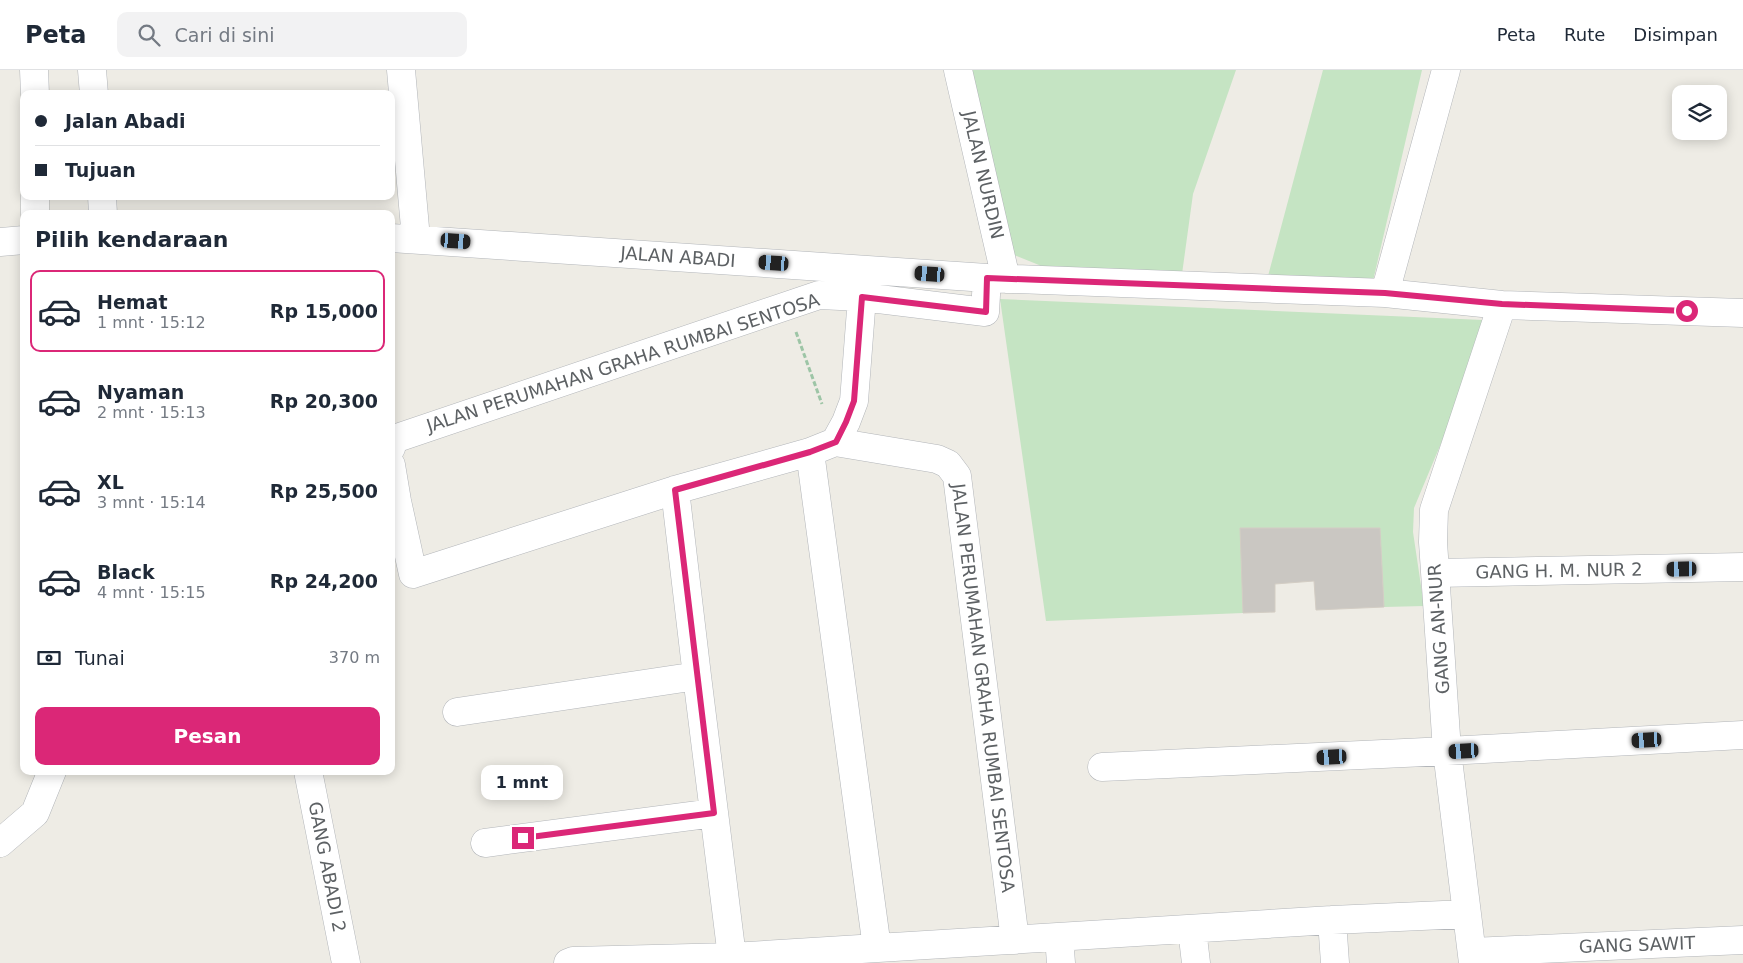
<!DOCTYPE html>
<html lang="id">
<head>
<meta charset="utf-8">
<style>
  body { margin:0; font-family:"DejaVu Sans",sans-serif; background:#f2f2f3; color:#1f2937; height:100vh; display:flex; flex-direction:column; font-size:19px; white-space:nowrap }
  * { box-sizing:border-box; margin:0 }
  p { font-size:16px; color:#747a83 }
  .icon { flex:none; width:28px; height:28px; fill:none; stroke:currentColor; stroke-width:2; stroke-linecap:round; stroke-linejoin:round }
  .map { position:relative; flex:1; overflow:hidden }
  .details { position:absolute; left:20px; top:140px; width:375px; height:565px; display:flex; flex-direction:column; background:#fff; border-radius:10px; box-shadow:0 2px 12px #0003 }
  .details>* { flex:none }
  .hud { position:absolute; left:20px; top:20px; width:375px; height:110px; border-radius:10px; box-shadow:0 2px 12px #0003; display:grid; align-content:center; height:110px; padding:0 15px; background:#fff }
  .buttons { position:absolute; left:1672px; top:15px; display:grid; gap:10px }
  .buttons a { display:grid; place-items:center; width:55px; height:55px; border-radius:10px; background:#fff; box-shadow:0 2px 12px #0003; font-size:25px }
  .end { position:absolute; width:22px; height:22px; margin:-11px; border:6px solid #db2777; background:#fff; box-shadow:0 0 0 2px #fff }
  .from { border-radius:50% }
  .bubble { position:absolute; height:35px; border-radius:10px; background:#fff; box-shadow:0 2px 12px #0003; font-size:16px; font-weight:800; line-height:35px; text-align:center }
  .car { position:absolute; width:15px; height:30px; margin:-15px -8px; border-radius:6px; box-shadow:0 0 4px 1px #0007; background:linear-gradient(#222 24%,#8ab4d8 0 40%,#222 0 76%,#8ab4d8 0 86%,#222 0) }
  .hud b { display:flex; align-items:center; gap:18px; height:48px; font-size:19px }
  .hud b+b { border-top:1px solid #e0e1e3 }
  .hud i { width:12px; height:12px; background:#1f2937 }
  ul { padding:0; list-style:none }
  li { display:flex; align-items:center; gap:15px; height:82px; margin:0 10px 8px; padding:0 5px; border:2px solid transparent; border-radius:10px }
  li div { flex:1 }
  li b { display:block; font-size:19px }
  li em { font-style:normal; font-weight:800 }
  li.current { border-color:#db2777 }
  li>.icon { width:45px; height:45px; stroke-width:1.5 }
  h2 { padding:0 15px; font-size:22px; line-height:60px }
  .pay { display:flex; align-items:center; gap:12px; height:55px; padding:0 15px; font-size:19px }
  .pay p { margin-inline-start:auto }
  .primary-button { display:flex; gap:10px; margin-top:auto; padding:10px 15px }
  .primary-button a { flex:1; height:58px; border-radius:10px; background:#db2777; color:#fff; font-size:20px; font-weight:800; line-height:58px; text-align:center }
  header { display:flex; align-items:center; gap:30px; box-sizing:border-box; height:70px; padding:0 25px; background:#fff; border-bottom:1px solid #e0e1e3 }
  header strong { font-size:24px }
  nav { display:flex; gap:28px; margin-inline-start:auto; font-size:18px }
  .search { width:350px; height:45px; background:#f2f2f3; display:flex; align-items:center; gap:12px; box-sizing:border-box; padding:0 18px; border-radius:10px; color:#747a83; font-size:19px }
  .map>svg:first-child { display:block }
  .green { fill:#c5e4c3 }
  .building { fill:#cac7c2; stroke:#d3cdc4 }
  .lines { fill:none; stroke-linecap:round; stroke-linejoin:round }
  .minor-casing { stroke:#b2b5b9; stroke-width:29 }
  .path { stroke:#9dc5a6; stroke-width:3; stroke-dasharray:5 2.5; stroke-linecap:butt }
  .minor { stroke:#fff; stroke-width:28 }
  .route { stroke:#db2777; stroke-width:6 }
  .labels { text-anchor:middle; stroke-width:5; stroke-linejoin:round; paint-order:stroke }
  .street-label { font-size:18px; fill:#5d6164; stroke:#fff }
</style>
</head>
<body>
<header>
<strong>Peta</strong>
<div class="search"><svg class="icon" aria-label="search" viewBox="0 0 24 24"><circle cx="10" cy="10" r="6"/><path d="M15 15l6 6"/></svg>Cari di sini</div>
<nav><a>Peta</a><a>Rute</a><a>Disimpan</a></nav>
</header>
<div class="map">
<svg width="1743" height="893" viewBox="0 0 1743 893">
  <rect width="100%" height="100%" fill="#eeece5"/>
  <path class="green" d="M969,0h267l-43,124 -11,80 -137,-3 -6,-6 -25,-10z
    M1323,0h99l-49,211 -105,-5z
    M1000,229l483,21 -17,54 -24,67 -28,67 -1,24 11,74 -40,1 -4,-79h-139l2,85 -197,8z"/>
  <path class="building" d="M1240,458h140l4,79 -68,3 -2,-29 -39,3v28l-32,1z"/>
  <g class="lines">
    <g class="minor-casing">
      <path id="minor" d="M34,0l1,24
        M92,0l2,24
        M401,0l15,169
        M958,0l48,209
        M102,126l1,18
        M35,144v-18
        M391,168l596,40 398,15 117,12 241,8
        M0,172l24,-2
        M1385,223l61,-223
        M835,372l11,-20 8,-21 8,-104 -5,-17
        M391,378l3,-9 425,-144 43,2 123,15 2,-34
        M810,382l67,496
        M391,395l6,36 16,73 262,-84 135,-38 25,-10 102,17 11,5 9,12 58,464
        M675,420l22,186 35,281
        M1436,503l307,-6
        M457,642l240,-36
        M1102,697l345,-16 296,-16
        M308,701l38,192
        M0,773l35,-30 17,-42
        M485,773l229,-30
        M1332,850l3,43
        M1192,859l4,34
        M1059,867l2,26
        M1472,882l271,-12
        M568,893l5,-2 159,-4 600,-37 134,-6
        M1473,893l-26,-212 -14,-209 1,-32 68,-205"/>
    </g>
    <path class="path" d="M796,262l26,72"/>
    <use href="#minor" class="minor"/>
  </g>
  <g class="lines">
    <path class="route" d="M523,768l191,-25 -39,-323 135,-38 26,-10 10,-20 8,-21 8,-104 124,15 1,-34 398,15 117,11 185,7"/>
  </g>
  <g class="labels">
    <g class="street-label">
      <text transform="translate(983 105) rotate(77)" y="6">JALAN NURDIN</text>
      <text transform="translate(678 187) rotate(4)" y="6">JALAN ABADI</text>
      <text transform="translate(623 293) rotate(-18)" y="6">JALAN PERUMAHAN GRAHA RUMBAI SENTOSA</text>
      <text transform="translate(1559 501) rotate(-1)" y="6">GANG H. M. NUR 2</text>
      <text transform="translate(1439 559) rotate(-94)" y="6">GANG AN-NUR</text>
      <text transform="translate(983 618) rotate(83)" y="6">JALAN PERUMAHAN GRAHA RUMBAI SENTOSA</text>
      <text transform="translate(327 797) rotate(79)" y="6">GANG ABADI 2</text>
      <text transform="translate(1637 875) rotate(-2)" y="6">GANG SAWIT</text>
    </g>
  </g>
</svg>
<div class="buttons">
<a><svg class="icon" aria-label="layers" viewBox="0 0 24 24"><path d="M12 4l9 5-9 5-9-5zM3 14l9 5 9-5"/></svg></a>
</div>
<i class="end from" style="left:1687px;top:241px"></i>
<i class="end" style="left:523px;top:768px"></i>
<div class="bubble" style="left:481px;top:695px;width:82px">1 mnt</div>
<i class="car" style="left:456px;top:171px;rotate:94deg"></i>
<i class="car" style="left:774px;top:193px;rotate:274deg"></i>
<i class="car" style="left:930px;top:204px;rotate:274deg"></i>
<i class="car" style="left:1682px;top:499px;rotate:269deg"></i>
<i class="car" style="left:1647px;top:670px;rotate:267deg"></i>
<i class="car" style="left:1464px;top:681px;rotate:267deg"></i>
<i class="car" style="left:1332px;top:687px;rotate:267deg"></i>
<div class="hud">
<b><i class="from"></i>Jalan Abadi</b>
<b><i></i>Tujuan</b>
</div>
<section class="details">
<h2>Pilih kendaraan</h2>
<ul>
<li class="current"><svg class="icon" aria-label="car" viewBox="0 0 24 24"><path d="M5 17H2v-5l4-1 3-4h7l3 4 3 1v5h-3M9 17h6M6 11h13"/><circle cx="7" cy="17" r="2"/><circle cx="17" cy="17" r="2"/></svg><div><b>Hemat</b><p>1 mnt · 15:12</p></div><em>Rp 15,000</em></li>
<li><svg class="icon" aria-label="car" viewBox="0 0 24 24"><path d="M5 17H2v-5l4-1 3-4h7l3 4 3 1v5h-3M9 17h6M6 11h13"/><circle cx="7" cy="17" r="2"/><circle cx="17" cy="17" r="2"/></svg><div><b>Nyaman</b><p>2 mnt · 15:13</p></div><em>Rp 20,300</em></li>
<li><svg class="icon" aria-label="car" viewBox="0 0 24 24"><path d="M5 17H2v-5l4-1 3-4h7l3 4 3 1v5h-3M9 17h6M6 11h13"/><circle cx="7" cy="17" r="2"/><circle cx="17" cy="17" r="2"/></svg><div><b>XL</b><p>3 mnt · 15:14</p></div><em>Rp 25,500</em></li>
<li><svg class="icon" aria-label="car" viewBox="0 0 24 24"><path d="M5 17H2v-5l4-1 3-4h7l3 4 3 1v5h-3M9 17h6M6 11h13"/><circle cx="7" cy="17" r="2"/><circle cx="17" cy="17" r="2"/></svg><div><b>Black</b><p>4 mnt · 15:15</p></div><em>Rp 24,200</em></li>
</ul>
<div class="pay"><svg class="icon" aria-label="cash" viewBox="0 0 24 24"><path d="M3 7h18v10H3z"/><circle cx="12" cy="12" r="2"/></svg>Tunai<p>370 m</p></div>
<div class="primary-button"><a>Pesan</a></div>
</section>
</div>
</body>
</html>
